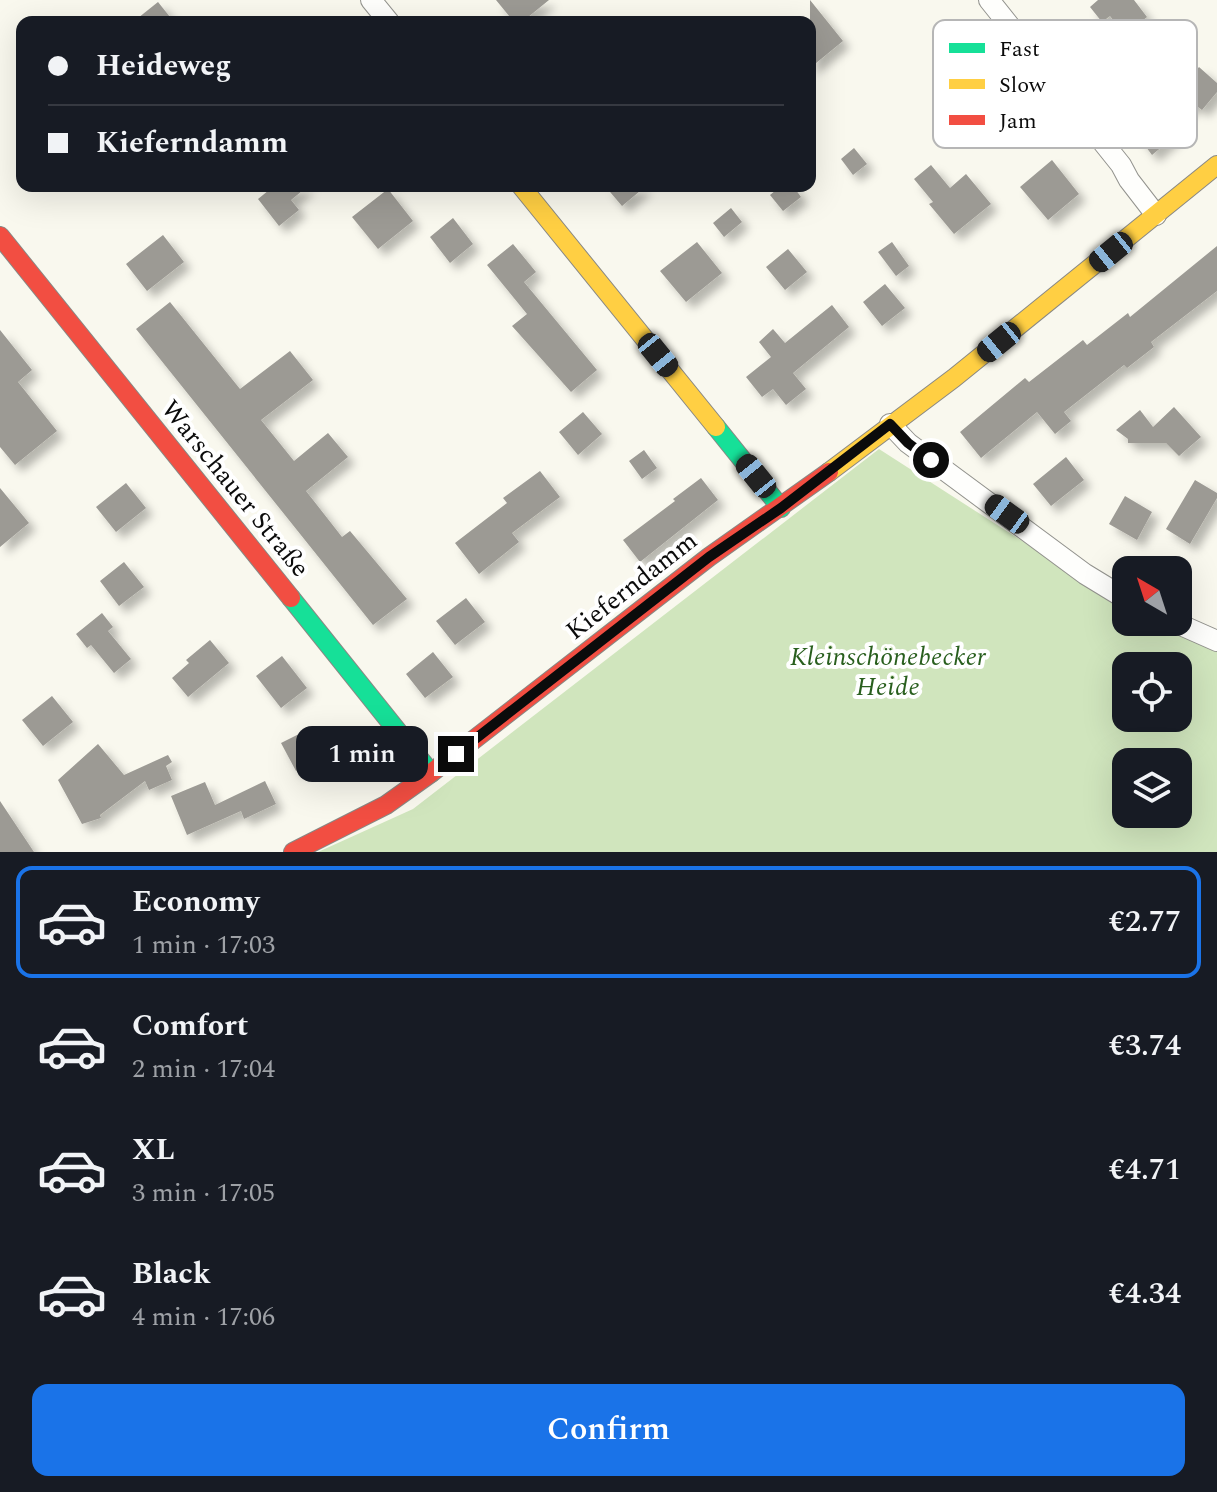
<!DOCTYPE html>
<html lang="en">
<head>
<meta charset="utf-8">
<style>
  body { margin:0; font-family:Spectral,serif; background:#20242c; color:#f1f3f6; height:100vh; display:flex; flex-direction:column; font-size:30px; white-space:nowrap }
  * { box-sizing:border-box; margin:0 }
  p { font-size:26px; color:#9ea1a6 }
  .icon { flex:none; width:44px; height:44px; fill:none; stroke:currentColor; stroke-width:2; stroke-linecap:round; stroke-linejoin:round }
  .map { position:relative; height:852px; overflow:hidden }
  .sheet { display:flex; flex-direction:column; background:#171b24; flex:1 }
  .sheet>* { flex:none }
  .top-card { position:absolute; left:16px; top:16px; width:800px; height:176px; border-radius:16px; box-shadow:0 8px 32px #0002; display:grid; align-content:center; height:176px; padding:0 32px; background:#171b24 }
  .needle { width:52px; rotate:321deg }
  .fabs { position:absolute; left:1112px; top:556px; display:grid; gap:16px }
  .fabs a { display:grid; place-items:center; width:80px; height:80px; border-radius:16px; background:#171b24; box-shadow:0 8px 32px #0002; font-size:40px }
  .end { position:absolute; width:36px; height:36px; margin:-18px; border:10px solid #0b0b0b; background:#fff; box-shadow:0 0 0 4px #fff }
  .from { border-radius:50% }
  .bubble { position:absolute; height:56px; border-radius:16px; background:#171b24; box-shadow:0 8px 32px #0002; font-size:26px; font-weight:600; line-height:56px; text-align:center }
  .car { position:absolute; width:24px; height:48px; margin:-24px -12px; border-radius:10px; box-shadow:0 0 6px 2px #0007; background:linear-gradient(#222 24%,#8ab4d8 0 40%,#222 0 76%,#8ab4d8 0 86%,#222 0) }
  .top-card b { display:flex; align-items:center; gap:28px; height:76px; font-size:30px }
  .top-card b+b { border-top:2px solid #363941 }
  .top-card i { width:20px; height:20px; background:#f1f3f6 }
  ul { padding:14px 0 0; list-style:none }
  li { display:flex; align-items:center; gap:24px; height:112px; margin:0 16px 12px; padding:0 16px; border:4px solid transparent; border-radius:16px }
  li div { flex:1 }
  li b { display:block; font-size:30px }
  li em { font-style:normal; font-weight:600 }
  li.on { border-color:#1a73e8 }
  li>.icon { width:72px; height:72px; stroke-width:1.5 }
  .primary-button { display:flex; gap:16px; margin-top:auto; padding:16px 32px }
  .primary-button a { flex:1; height:92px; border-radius:16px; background:#1a73e8; color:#fff; font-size:32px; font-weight:600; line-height:92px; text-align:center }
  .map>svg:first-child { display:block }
  .forest { fill:#d0e5bd; fill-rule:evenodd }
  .building { fill:#9c9a94; filter:url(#shadow) }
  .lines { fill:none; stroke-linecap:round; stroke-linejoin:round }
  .street-casing { stroke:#92928d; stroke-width:22 }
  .fast-casing { stroke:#898884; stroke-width:20 }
  .slow-casing { stroke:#898884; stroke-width:20 }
  .jam-casing { stroke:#898884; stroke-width:20 }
  .street { stroke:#fefefc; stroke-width:20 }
  .fast { stroke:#16e098; stroke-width:18 }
  .slow { stroke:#ffcf43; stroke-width:18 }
  .jam { stroke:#f24e42; stroke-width:18 }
  .route { stroke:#0b0b0b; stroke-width:10 }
  .labels { text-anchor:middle; stroke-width:8; stroke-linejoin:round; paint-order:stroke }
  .street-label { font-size:26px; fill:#0b0b0b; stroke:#fff }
  .park-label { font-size:26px; font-style:italic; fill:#295f1e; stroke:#fff }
  .key { fill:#fff; stroke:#b6b6b6; stroke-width:2 }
  .key-label { font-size:22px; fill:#0b0b0b }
</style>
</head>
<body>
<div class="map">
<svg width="1217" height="852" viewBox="0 0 1217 852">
  <defs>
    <filter id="shadow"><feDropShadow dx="7" dy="7" stdDeviation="4" flood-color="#0004"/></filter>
  </defs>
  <rect width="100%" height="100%" fill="#f9f8ee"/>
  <path class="forest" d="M879,449l168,108 79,41v24h45l46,24v206h-899l95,-43zM1126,666h52v52h-52zM1126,762h52v52h-52z"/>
  <path class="building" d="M496,0h53l-27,22h-8z
    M810,0l33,41 -33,27z
    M1098,0h36l13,17 -22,18 -15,-19 -8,6 -12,-15z
    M158,2l16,20h-41z
    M1199,67l18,16v9l-15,18 -8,-6 -27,21 8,11 -23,19 -18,-24 33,-27z
    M854,148l13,16 -14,11 -12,-16z
    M1052,160l27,34 -31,26 -28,-33z
    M931,165l19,23 16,-14 25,30 -37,30 -25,-30 4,-2 -19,-23z
    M274,186h34l-17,14 8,10 -20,16 -21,-27z
    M605,186h41l-24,20z
    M781,186h12l8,11 -18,14 -13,-16z
    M388,189l25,32 -35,28 -26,-32z
    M731,208l11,14 -18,15 -11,-14z
    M453,218l20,26 -23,19 -20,-26z
    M163,235l21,27 -37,29 -21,-27z
    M697,242l25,31 -36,29 -26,-31z
    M892,242l17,24 -13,10 -18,-24z
    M513,244l23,28 -12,10 73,88 -26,22 -59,-66 15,-12 -40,-49z
    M1217,246v45l-66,51 3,5 -27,21 -3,-3 -60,47 7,9 -16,13 -18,-22 -56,46 -21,-26 65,-54 4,4 54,-42 4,5 41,-32 2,4z
    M788,249l19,23 -22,18 -19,-23z
    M885,284l20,24 -23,18 -19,-24z
    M170,302l70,87 50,-38 23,29 -52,40 33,41 34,-28 20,24 -42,34 36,46 8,-6 57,68 -34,26 -237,-296z
    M832,305l17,22 -56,46 13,16 -20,16 -13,-16 -11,8 -16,-20 25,-20 -12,-15 14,-13 12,14z
    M0,330l32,40 -14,12 39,49 -42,34 -15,-18z
    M1174,407l27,30 -22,19 -13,-13h-38v-4l-12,-9 24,-20 13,17z
    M583,412l19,22 -24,21 -19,-23z
    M644,450l13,18 -15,11 -13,-18z
    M1066,457l18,23 -33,26 -18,-22z
    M540,471l20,26 -48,36 7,9 -40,32 -24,-31 52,-40 -4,-5z
    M701,478l17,22 -78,62 -17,-22 52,-39 -2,-2z
    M1195,480l22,13v5l-27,46 -24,-15z
    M126,483l20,25 -30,24 -20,-25z
    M0,488l29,35 -29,24z
    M1125,496l27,16 -15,28 -28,-16z
    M124,562l20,25 -25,19 -19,-25z
    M466,598l19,24 -30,23 -19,-24z
    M102,613l11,14 -5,4 23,28 -17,14 -23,-28 -4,3 -11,-14z
    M210,640l19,23 -41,34 -16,-19 17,-15 -3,-3z
    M433,652l20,25 -28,21 -19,-24z
    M282,656l25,32 -26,20 -25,-32z
    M52,696l21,26 -30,24 -21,-26z
    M307,730l15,28 -26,13 -15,-28z
    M98,744l26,31 44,-20 4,7 -6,4 6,14 -23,10 -4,-9 -45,34 1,3 -19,6 -24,-44z
    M265,781l11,23 -32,15 -3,-8 -54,24 -16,-39 34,-14 10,23z
    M0,801l34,51h-34z"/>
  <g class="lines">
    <g class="street-casing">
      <path id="street" d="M371,0l18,22
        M989,0l132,165 8,15 27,35
        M890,424l18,19 177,131 41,25
        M1174,622l43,19"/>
    </g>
    <g class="fast-casing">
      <path id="fast" d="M716,427l65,81
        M291,598l140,175"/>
    </g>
    <g class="slow-casing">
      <path id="slow" d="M521,186l195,241
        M829,472l125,-94 263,-213"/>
    </g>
    <g class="jam-casing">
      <path id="jam" d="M0,236l291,362
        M293,852l93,-47 45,-32 278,-216 120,-85"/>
    </g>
    <use href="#street" class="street"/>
    <use href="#fast" class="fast"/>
    <use href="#slow" class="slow"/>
    <use href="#jam" class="jam"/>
  </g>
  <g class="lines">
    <path class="route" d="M456,754l253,-197 72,-49 109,-84 18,19 23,17"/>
  </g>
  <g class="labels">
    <g class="street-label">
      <text transform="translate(236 488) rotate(51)" y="9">Warschauer Straße</text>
      <text transform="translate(631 585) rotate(-38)" y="9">Kieferndamm</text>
    </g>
    <g class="park-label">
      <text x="888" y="665">Kleinschönebecker<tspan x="888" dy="30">Heide</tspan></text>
    </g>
  </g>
  <rect x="933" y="20" width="264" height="128" rx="12" class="key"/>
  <rect x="949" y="43" width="36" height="10" fill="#16e098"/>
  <rect x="949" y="79" width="36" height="10" fill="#ffcf43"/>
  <rect x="949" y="115" width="36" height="10" fill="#f24e42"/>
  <g class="key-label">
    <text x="999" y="56">Fast</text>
    <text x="999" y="92">Slow</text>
    <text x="999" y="128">Jam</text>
  </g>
</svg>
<div class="fabs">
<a><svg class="needle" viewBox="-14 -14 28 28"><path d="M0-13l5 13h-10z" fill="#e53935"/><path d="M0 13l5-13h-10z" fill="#9ea1a6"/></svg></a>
<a><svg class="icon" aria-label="locate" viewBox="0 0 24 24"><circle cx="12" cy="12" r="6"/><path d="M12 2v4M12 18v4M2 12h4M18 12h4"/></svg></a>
<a><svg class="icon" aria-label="layers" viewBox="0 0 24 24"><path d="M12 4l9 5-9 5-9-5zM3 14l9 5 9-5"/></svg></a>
</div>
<i class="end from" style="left:931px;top:460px"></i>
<i class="end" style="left:456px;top:754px"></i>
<div class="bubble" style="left:296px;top:726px;width:132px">1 min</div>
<i class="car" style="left:1111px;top:252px;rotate:231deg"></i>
<i class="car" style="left:999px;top:342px;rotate:231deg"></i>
<i class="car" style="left:658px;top:355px;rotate:141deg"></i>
<i class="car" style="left:756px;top:476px;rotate:321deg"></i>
<i class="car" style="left:1007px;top:514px;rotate:306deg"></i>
<div class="top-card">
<b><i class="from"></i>Heideweg</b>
<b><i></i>Kieferndamm</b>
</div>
</div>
<section class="sheet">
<ul>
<li class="on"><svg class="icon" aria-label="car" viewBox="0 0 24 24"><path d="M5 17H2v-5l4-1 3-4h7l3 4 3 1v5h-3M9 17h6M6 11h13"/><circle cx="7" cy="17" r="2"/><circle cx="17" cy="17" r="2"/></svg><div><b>Economy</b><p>1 min · 17:03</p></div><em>€2.77</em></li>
<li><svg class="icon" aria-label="car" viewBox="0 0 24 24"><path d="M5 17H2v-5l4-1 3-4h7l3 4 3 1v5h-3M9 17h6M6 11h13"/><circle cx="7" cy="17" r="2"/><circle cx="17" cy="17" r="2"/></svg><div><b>Comfort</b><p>2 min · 17:04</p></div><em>€3.74</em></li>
<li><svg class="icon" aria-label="car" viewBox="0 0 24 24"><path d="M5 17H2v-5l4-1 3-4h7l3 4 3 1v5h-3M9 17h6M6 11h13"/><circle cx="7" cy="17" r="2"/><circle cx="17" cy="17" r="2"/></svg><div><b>XL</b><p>3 min · 17:05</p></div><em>€4.71</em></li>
<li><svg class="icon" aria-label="car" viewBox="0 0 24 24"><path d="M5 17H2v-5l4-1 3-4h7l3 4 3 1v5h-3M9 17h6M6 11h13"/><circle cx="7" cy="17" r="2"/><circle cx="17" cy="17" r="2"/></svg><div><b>Black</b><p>4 min · 17:06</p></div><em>€4.34</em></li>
</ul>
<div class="primary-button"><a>Confirm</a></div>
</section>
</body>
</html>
